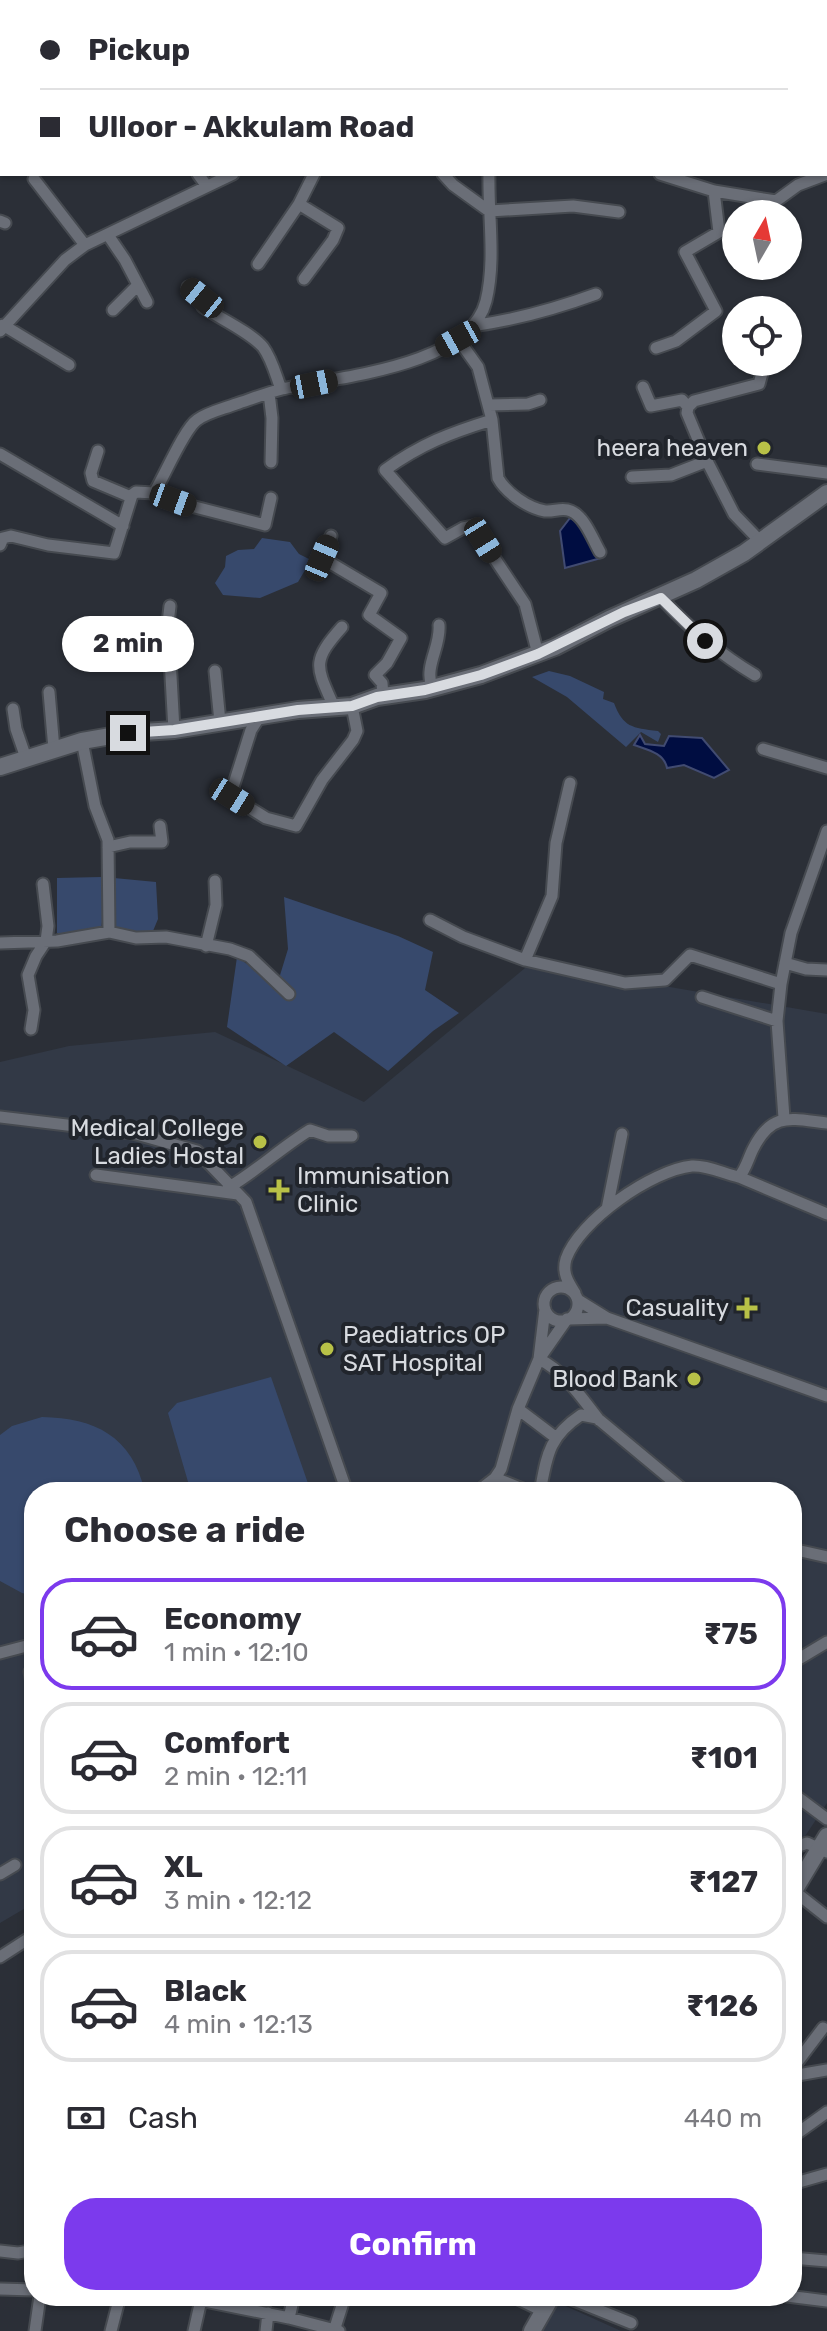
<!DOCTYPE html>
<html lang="en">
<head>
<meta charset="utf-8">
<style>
  body { margin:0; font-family:Rubik,sans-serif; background:#f2f2f3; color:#2b2b33; height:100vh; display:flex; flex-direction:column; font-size:30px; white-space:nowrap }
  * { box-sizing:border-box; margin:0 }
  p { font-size:26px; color:#7c7c81 }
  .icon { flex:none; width:44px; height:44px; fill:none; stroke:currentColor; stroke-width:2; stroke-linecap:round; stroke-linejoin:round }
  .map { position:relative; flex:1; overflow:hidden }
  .drawer { position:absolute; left:24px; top:1482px; width:778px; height:824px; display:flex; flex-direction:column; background:#fff; border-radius:32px; box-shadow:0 2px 6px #0004 }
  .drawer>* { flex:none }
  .banner { position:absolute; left:0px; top:0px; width:828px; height:176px; box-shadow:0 2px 6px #0004; display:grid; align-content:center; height:176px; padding:0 40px; background:#fff }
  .needle { width:52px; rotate:9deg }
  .tools { position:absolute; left:722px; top:200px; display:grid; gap:16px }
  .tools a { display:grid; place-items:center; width:80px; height:80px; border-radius:50%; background:#fff; box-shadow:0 2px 6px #0004; font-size:40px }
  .end { position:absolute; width:36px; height:36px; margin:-18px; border:10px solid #d8dbe0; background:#111; box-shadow:0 0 0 4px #111 }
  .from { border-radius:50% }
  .bubble { position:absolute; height:56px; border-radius:28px; background:#fff; box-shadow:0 2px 6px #0004; font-size:26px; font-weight:700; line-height:56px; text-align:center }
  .car { position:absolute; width:24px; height:48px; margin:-24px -12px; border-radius:10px; box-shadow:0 0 6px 2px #0007; background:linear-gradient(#222 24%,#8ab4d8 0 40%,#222 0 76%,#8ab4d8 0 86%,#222 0) }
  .banner b { display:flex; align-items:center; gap:28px; height:76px; font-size:30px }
  .banner b+b { border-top:2px solid #e1e1e2 }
  .banner i { width:20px; height:20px; background:#2b2b33 }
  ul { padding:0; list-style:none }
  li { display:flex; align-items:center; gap:24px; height:112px; margin:0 16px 12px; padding:0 24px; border:4px solid #e1e1e2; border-radius:32px }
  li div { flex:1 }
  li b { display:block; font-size:30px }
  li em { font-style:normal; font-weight:700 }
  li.on { border-color:#7c3aed }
  li>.icon { width:72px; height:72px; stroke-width:1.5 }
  h2 { padding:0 40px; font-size:36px; line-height:96px }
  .pay { display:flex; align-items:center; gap:20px; height:88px; padding:0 40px; font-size:30px }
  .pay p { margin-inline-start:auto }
  .button { display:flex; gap:16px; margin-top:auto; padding:16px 40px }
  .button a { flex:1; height:92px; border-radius:32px; background:#7c3aed; color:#fff; font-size:32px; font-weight:700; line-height:92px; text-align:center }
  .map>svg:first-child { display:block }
  .built { fill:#323946 }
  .green { fill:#37496c }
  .water { fill:#000d41; stroke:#414b71; stroke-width:2 }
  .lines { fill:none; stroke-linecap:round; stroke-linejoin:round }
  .street-casing { stroke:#464a50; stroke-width:15 }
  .secondary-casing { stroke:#464a50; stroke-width:20 }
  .street { stroke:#6a6e77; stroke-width:11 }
  .secondary { stroke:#6a6e77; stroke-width:16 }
  .route { stroke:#d8dbe0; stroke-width:10 }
  .poi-dot { fill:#b8c147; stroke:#21252c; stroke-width:3 }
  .labels { text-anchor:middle; stroke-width:8; stroke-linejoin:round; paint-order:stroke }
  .poi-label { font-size:24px; fill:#d8dbe0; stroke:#21252c; text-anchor:end }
</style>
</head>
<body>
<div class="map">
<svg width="827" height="2331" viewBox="0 0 827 2331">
  <rect width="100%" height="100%" fill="#2b2f37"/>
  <path class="built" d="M531,963l296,51v789l-35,53v-364h-758v411l-34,20v-861l69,-16 146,-14 149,70z
    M559,2303l62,28h-81z"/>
  <path class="green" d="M262,538l28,4 9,12 12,6 -13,22 -38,16 -37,-3 -8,-12 10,-16 1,-11 12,-6 16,-1z
    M549,671l21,5 34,16 -1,7 11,4c9,24 18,25 44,28l3,3 -3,8 -17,-10 -15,15 -59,-50 -35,-20z
    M101,877l3,31 -3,21 -27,5 -17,-1v-55z
    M114,878l42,4 2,37 -5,12h-40z
    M284,897l114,39 35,16 -8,38 34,23 -26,18 -45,40 -54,-39 -48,34 -59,-39 10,-70 40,28 11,-36z
    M271,1377l40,115h-120l-23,-79 9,-10z
    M42,1417c53,1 90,19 103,75h-111v104l-12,-3 -22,-12v-146l12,-9z"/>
  <path class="water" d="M570,518l17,10 14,30 -36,10 -5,-37z
    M640,735l5,9 19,2 5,-10 33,2 27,32 -15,8 -30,-13 -17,3c-3,-15 -19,-18 -33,-23z"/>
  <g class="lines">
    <g class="street-casing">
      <path id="street" d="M121,0l2,2
        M298,0l2,2
        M597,0l2,2
        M348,2l1,-2
        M611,2l2,-2
        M826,97h1
        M198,174l8,11
        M443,174l10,11 36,26 84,-5 46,6
        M660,174l54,17 62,10 22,-16 29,-11
        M34,179l51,66
        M0,221l5,2
        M108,235l17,25 22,42
        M258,264l41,-60
        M304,279l29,-39 5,-12 -39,-24 15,-30
        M188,287l14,11 1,9c18,12 47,25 60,40 9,12 13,29 18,42
        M113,310l25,-25
        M3,325l66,40
        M472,326c43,-6 83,-17 124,-32
        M0,331l65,-71 20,-15 148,-71
        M458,339l20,28 14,53c-42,13 -71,24 -107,50l60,68 18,-10 10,-2 52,78 13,50
        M656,348l20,-7 40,-30 -31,-59 34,-20 -5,-41
        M643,387l8,19 31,-6 6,7
        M269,393l3,25 -1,44
        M489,405l39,-1 12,-4
        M492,420l6,58c8,15 30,30 47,33 9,1 17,-4 26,0 14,6 22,29 29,41
        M98,451l-7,22 2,8 38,16
        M0,454l123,72
        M757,464l70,9
        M632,477l39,-2 36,-14
        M154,493l37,13 74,19 6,-27
        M331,536l-9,22 59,35 -12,22 32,23 -14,25 -12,12 7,8 1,13
        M760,541l-26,-27 -27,-53 -20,-48 1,-6 6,-6 65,-17 6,-22
        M0,545l3,-7 8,-2 37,9 66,8 18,-58 4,-3 18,1c10,-16 30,-64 43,-73 11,-8 26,-11 39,-16 15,-5 31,-11 46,-15 54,-12 188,-22 204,-88 10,-41 2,-85 3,-127
        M661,598c29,31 57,55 94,77
        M170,606l-2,17 6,107
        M215,671l5,51
        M432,688c-8,-23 9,-41 7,-63
        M49,692l5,57
        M334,707c-18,-41 -23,-45 8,-80
        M13,709l3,20 10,29
        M82,741l13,65 13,34 1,92
        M763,749l64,19
        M570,783l-14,60 -4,53 -27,64 100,23 40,-3 25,-25 91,29 10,-51 36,-102
        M233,787l18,-57 9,-14
        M232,797l34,21 30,8 26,-46 31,-40 4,-9 -5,-25
        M108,847l22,-5h32l-2,-16
        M430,920l33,17 62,23
        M0,943l57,-2 52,-9 27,6 30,-1 64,12 19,7 40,38
        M206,946l10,-41 -1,-24
        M785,963l21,6 21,1
        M781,984l-4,37 7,97
        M702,997l75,24
        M31,1029l3,-19 -6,-35 8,-19 10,-15 2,-15 -5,-42
        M0,1117l133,16 64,18 49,51 101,290
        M96,1175l142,19
        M739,1177l88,37
        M231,1186c28,-17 51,-39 79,-56l18,6h24
        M607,1209l15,-75
        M544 1304a17 17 0 1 1 34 0a17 17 0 1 1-34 0Z
        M575,1293c-7,-11 -13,-20 -9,-34 13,-38 86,-89 126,-93 16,-1 32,8 47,11 7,-8 9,-18 14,-28 19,-38 38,-30 74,-26
        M578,1300l29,18 220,78
        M569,1319l37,-1
        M539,1359c26,13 42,38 60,61
        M539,1359l6,-50
        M518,1409l37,28
        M495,1478l35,14
        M477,1492l18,-14 6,-9 17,-60 21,-50 28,-40
        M540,1492c7,-36 8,-55 41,-77l16,3 89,74
        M792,1549l35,8
        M0,1653l34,-9
        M792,1663l35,-21
        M34,1670l-4,2 4,24
        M792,1793l35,26
        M792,1853l4,-6 11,-4 20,9
        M0,1874l15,-9
        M794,1891l33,26
        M0,1957l34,-22
        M792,2069l31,-41
        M792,2076l35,-6
        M792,2137l35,-25
        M792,2184l35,-10
        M0,2251l18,2 16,-3
        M792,2258l35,3
        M0,2289l34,1
        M180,2296l109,22 50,13
        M512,2296l31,15
        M564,2296l67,27
        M787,2296l40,5
        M289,2318l5,-22
        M35,2331l5,-35
        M111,2331l9,-35
        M194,2331l7,-31
        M266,2331l2,-18
        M334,2331l11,-35"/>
    </g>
    <g class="secondary-casing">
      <path id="secondary" d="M0,767l82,-26 46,-8 46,-3 124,-20 54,-4 25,-9 48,-7 56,-15 74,-28 54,-28 87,-39 48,-27 83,-60
        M792,1894l35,-58
        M532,2331l20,-35"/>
    </g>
    <use href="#street" class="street"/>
    <use href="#secondary" class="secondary"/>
  </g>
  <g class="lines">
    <path class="route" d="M128,733l46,-3 124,-20 54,-4 25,-9 48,-7 56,-15 57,-21 86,-42 37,-14 44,43"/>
  </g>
  <g class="poi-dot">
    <circle cx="764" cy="448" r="8"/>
    <circle cx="260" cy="1142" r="8"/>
    <path d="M275 1178h8v8h8v8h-8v8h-8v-8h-8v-8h8z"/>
    <path d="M743 1296h8v8h8v8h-8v8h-8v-8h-8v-8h8z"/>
    <circle cx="327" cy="1349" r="8"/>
    <circle cx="694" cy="1379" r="8"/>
  </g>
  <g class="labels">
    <g class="poi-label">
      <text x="748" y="456">heera heaven</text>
      <text x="244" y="1136">Medical College<tspan x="244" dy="28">Ladies Hostal</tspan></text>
      <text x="297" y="1184" text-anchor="start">Immunisation<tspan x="297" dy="28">Clinic</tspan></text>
      <text x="729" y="1316">Casuality</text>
      <text x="343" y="1343" text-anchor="start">Paediatrics OP<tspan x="343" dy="28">SAT Hospital</tspan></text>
      <text x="678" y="1387">Blood Bank</text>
    </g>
  </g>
</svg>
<div class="tools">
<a><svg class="needle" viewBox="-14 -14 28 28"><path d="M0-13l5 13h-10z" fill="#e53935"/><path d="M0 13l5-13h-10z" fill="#7c7c81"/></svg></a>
<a><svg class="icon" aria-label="locate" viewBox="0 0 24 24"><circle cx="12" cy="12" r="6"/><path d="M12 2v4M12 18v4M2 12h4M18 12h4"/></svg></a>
</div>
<i class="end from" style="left:705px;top:641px"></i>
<i class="end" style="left:128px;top:733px"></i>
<div class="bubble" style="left:62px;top:616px;width:132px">2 min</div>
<i class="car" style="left:202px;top:298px;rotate:309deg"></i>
<i class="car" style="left:458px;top:339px;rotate:241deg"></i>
<i class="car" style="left:314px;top:384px;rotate:79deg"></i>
<i class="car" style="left:173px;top:500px;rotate:110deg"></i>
<i class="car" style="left:483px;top:540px;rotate:148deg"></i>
<i class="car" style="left:322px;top:558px;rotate:23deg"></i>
<i class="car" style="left:232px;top:797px;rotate:122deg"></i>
<div class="banner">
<b><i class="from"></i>Pickup</b>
<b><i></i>Ulloor - Akkulam Road</b>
</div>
<section class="drawer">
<h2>Choose a ride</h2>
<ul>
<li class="on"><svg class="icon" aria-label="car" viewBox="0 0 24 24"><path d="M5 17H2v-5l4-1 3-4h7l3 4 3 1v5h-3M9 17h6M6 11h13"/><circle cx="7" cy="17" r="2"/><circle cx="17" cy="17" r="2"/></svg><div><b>Economy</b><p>1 min · 12:10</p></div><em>₹75</em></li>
<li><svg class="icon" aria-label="car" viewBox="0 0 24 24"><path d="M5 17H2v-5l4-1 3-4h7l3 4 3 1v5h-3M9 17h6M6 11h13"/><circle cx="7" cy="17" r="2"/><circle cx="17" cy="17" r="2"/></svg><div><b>Comfort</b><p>2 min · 12:11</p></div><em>₹101</em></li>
<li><svg class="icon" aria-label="car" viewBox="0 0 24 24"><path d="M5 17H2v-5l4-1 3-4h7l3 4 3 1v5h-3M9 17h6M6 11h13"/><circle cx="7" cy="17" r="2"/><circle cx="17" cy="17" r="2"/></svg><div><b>XL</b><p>3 min · 12:12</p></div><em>₹127</em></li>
<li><svg class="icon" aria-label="car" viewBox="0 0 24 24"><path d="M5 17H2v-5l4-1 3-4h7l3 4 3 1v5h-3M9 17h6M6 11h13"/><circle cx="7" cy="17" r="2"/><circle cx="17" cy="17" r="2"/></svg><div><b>Black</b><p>4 min · 12:13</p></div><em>₹126</em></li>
</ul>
<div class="pay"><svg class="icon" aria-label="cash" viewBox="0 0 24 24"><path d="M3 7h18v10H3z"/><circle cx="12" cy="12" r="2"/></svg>Cash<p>440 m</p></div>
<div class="button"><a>Confirm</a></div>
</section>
</div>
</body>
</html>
